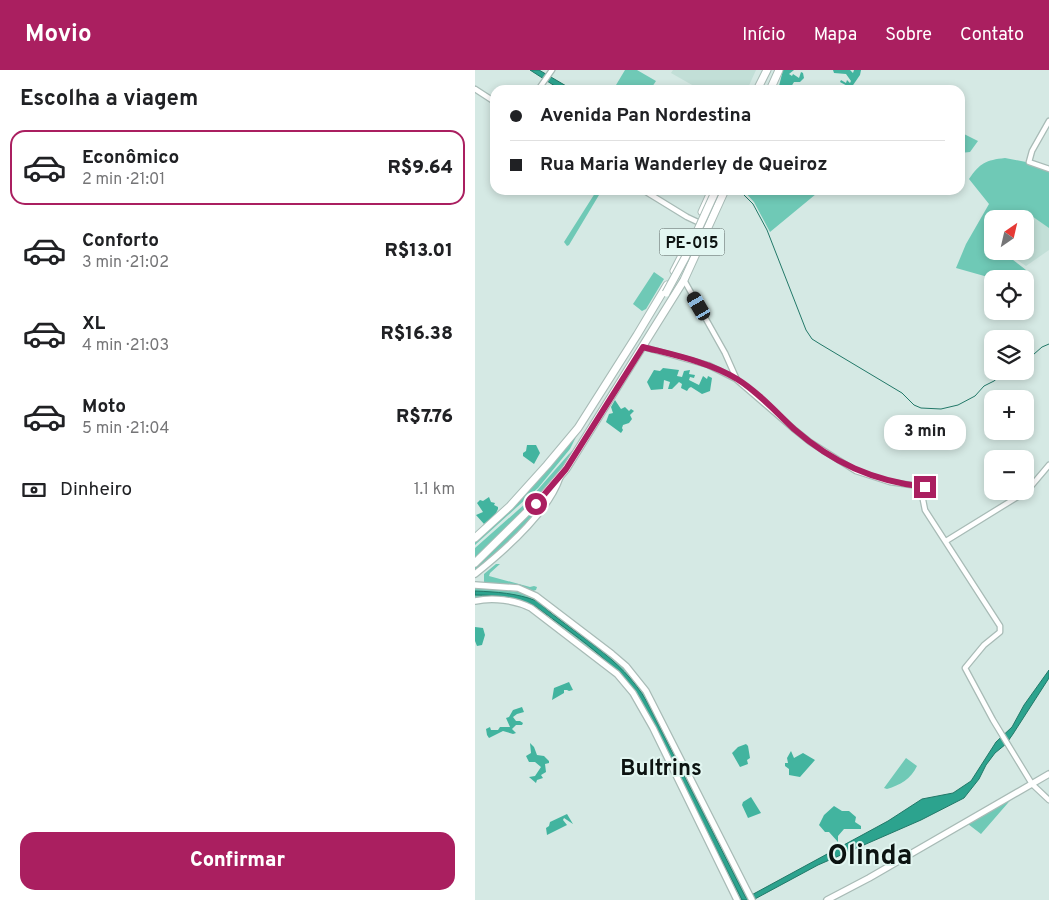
<!DOCTYPE html>
<html lang="pt">
<head>
<meta charset="utf-8">
<style>
  body { margin:0; font-family:Overpass,sans-serif; background:#f2f2f2; color:#202124; height:100vh; display:flex; flex-direction:column; font-size:19px; white-space:nowrap }
  * { box-sizing:border-box; margin:0 }
  p { font-size:16px; color:#757577 }
  .icon { flex:none; width:28px; height:28px; fill:none; stroke:currentColor; stroke-width:2; stroke-linecap:round; stroke-linejoin:round }
  .map { position:relative; flex:1; overflow:hidden }
  .side { display:flex; flex-direction:column; background:#fff; width:475px }
  .side>* { flex:none }
  .banner { position:absolute; left:15px; top:15px; width:475px; height:110px; border-radius:15px; box-shadow:0 2px 8px #0003; display:grid; align-content:center; height:110px; padding:0 20px; background:#fff }
  .needle { width:32px; rotate:34deg }
  .controls { position:absolute; left:509px; top:140px; display:grid; gap:10px }
  .controls a { display:grid; place-items:center; width:50px; height:50px; border-radius:10px; background:#fff; box-shadow:0 2px 8px #0003; font-size:25px }
  .end { position:absolute; width:22px; height:22px; margin:-11px; border:6px solid #aa1f60; background:#fff; box-shadow:0 0 0 2px #fff }
  .from { border-radius:50% }
  .bubble { position:absolute; height:35px; border-radius:15px; background:#fff; box-shadow:0 2px 8px #0003; font-size:16px; font-weight:800; line-height:35px; text-align:center }
  .car { position:absolute; width:15px; height:30px; margin:-15px -8px; border-radius:6px; box-shadow:0 0 4px 1px #0007; background:linear-gradient(#222 24%,#8ab4d8 0 40%,#222 0 76%,#8ab4d8 0 86%,#222 0) }
  .banner b { display:flex; align-items:center; gap:18px; height:48px; font-size:19px }
  .banner b+b { border-top:1px solid #e0e0e0 }
  .banner i { width:12px; height:12px; background:#202124 }
  ul { padding:0; list-style:none }
  li { display:flex; align-items:center; gap:15px; height:75px; margin:0 10px 8px; padding:0 10px; border:2px solid transparent; border-radius:15px }
  li div { flex:1 }
  li b { display:block; font-size:19px }
  li em { font-style:normal; font-weight:800 }
  li.selected { border-color:#aa1f60 }
  li>.icon { width:45px; height:45px; stroke-width:1.5 }
  h2 { padding:0 20px; font-size:22px; line-height:60px }
  .pay { display:flex; align-items:center; gap:12px; height:55px; padding:0 20px; font-size:19px }
  .pay p { margin-inline-start:auto }
  .cta { display:flex; gap:10px; margin-top:auto; padding:10px 20px }
  .cta a { flex:1; height:58px; border-radius:15px; background:#aa1f60; color:#fff; font-size:20px; font-weight:800; line-height:58px; text-align:center }
  header { display:flex; align-items:center; gap:30px; box-sizing:border-box; height:70px; padding:0 25px; background:#aa1f60; color:#fff }
  header strong { font-size:24px }
  nav { display:flex; gap:28px; margin-inline-start:auto; font-size:18px }
  main { display:flex; flex:1; min-height:0 }
  .map>svg:first-child { display:block }
  .built { fill:#c2dfd7 }
  .green { fill:#6fc9b6 }
  .forest { fill:#42b49f }
  .water { fill:#2ca38e; stroke:#227868 }
  .lines { fill:none; stroke-linecap:round; stroke-linejoin:round }
  .stream { stroke:#227868; stroke-width:1 }
  .minor-casing { stroke:#a8bbb6; stroke-width:7 }
  .major-casing { stroke:#a8bbb6; stroke-width:8 }
  .highway-casing { stroke:#a8bbb6; stroke-width:9 }
  .minor { stroke:#fff; stroke-width:4.5 }
  .major { stroke:#fff; stroke-width:5.5 }
  .highway { stroke:#fff; stroke-width:7 }
  .highway-bridge-casing { stroke:#a8bbb6; stroke-width:9; stroke-linecap:butt }
  .highway-bridge { stroke:#fff; stroke-width:7 }
  .route { stroke:#aa1f60; stroke-width:6 }
  .labels { text-anchor:middle; stroke-width:4; stroke-linejoin:round; paint-order:stroke }
  .shield { fill:#e2f6f1; stroke:#4c5754; stroke-width:1 }
  .shield-label { font-size:16px; font-weight:bold; fill:#0c1311 }
  .district-label { font-size:22px; font-weight:bold; fill:#0c1311; stroke:#e2f6f1 }
  .town-label { font-size:28px; font-weight:bold; fill:#0c1311; stroke:#e2f6f1 }
</style>
</head>
<body>
<header>
<strong>Movio</strong>
<nav><a>Início</a><a>Mapa</a><a>Sobre</a><a>Contato</a></nav>
</header>
<main>
<section class="side">
<h2>Escolha a viagem</h2>
<ul>
<li class="selected"><svg class="icon" aria-label="car" viewBox="0 0 24 24"><path d="M5 17H2v-5l4-1 3-4h7l3 4 3 1v5h-3M9 17h6M6 11h13"/><circle cx="7" cy="17" r="2"/><circle cx="17" cy="17" r="2"/></svg><div><b>Econômico</b><p>2 min · 21:01</p></div><em>R$9.64</em></li>
<li><svg class="icon" aria-label="car" viewBox="0 0 24 24"><path d="M5 17H2v-5l4-1 3-4h7l3 4 3 1v5h-3M9 17h6M6 11h13"/><circle cx="7" cy="17" r="2"/><circle cx="17" cy="17" r="2"/></svg><div><b>Conforto</b><p>3 min · 21:02</p></div><em>R$13.01</em></li>
<li><svg class="icon" aria-label="car" viewBox="0 0 24 24"><path d="M5 17H2v-5l4-1 3-4h7l3 4 3 1v5h-3M9 17h6M6 11h13"/><circle cx="7" cy="17" r="2"/><circle cx="17" cy="17" r="2"/></svg><div><b>XL</b><p>4 min · 21:03</p></div><em>R$16.38</em></li>
<li><svg class="icon" aria-label="car" viewBox="0 0 24 24"><path d="M5 17H2v-5l4-1 3-4h7l3 4 3 1v5h-3M9 17h6M6 11h13"/><circle cx="7" cy="17" r="2"/><circle cx="17" cy="17" r="2"/></svg><div><b>Moto</b><p>5 min · 21:04</p></div><em>R$7.76</em></li>
</ul>
<div class="pay"><svg class="icon" aria-label="cash" viewBox="0 0 24 24"><path d="M3 7h18v10H3z"/><circle cx="12" cy="12" r="2"/></svg>Dinheiro<p>1.1 km</p></div>
<div class="cta"><a>Confirmar</a></div>
</section>
<div class="map">
<svg width="574" height="830" viewBox="0 0 574 830">
  <rect width="100%" height="100%" fill="#d5e9e4"/>
  <path class="built" d="M198,0h83l-9,20h-46l-30,-17z
    M551,142l23,15v23l-23,16 -22,-15h21v-32h-16l4,-6z"/>
  <path class="green" d="M150,0h12l19,11 -6,9h-37z
    M485,62l18,9 -8,11 -10,1z
    M530,88l26,5 18,7v58l-23,-16 -13,1 -4,6h-16v32h4l5,4 2,-2 22,17 -11,9h-20l-39,-11 10,-24 23,-40 -20,-25c11,-16 17,-19 36,-21z
    M122,120h5l-33,55 -2,1 -3,-4z
    M268,120h70l3,4 -46,38 -16,-30z
    M179,202l10,7 -18,30 -4,2 -9,-7z
    M106,357l-11,22 -32,39 -63,57v-5z
    M108,370l-40,54 -68,64v-10l51,-45 43,-49z
    M84,409l-27,41 -57,53v-9z
    M21,494h4l-10,9 -1,3 41,11 4,-1 3,1 -1,3 -3,1 -16,-6 -33,-2v-9z
    M0,517l44,5 21,9 -5,8 -38,-11h-22z
    M82,545l67,51 20,23 106,211h-12l-104,-208 -84,-72z
    M431,688l11,8c-6,13 -17,19 -30,23l-3,-1z
    M539,726l-33,38 -13,-10z"/>
  <path class="forest" d="M308,0h11l-5,4 3,2 1,-2 6,4 2,-6 2,1 1,5 -4,4h-6l-3,5 4,2 -1,1 -6,-2 -1,2 -8,-4z
    M358,0h17l3,3 1,-3h7l-1,5 -9,13 -11,-6 1,-2 5,3 1,-3 3,3 1,-2 -5,-7 -12,-1z
    M188,298l16,2 -2,6 5,1 2,-6 6,-1 -1,4 6,1 -1,3 -4,-1 -1,3 10,5 4,-9 4,3 1,-3 4,2 -2,13 -8,3 -11,-7 -2,1 -2,3 -6,-3 1,-4 -3,-2 -7,7h-4l2,-7 -6,-2 -1,9 -12,1 -4,-8 7,-12 6,1z
    M140,330l6,9 4,-2 4,4 2,-2 3,2 -4,4 2,4 -3,4 -6,2 -1,3 1,2 -2,3 -15,-11 3,-8 4,-1 -2,-6z
    M52,375h9l4,8 -6,11 -11,-8v-3l3,-2z
    M14,427l2,5 4,1 -1,2 4,2v2l-3,6 -11,9 -8,-9 7,-3 -6,-9 3,-3 3,1z
    M0,557l8,1 2,7 -3,10 -5,1 -2,-5z
    M94,612l4,8 -4,1 -2,-1h-3v3l-12,7 2,-12z
    M47,637l2,5 -7,2 -4,3 3,4h4l3,2 -1,2h-6l-4,4 4,4 -3,1 -10,-3 -14,7 -2,-3 -1,-6 4,-2 1,3h7l2,-3h10l-4,-9 3,-1 4,-7z
    M55,673l4,4 3,8 7,1 5,5v2l-4,1 1,8 -5,3 2,3 -6,2 -1,3 -7,-6 6,-1 6,-9 -6,-5h-6l-3,-6 5,-3z
    M271,674l2,2 2,12 -3,2 1,4 -8,3 -8,-14 6,-6z
    M316,681l3,7 9,-5 12,7 -15,17 -11,-2v-6l-4,-3v-3h3l-1,-5z
    M276,727l10,16 -13,5 -6,-13 1,-3z
    M359,736l8,5h7l7,6 -1,5 6,4v3h-17l-6,7v6l-9,-10h-4l-6,-7 5,-10z
    M92,744l6,10 -9,-6 -1,2 4,5 -20,10 -1,-7 3,-2 1,-4z"/>
  <path class="water" d="M55,0h9l34,20h-12z
    M0,521c22,1 41,2 62,10 36,33 85,56 110,101l99,196 142,-77 34,-22 31,-6 18,-12 25,-39 16,-15 12,-22 25,-35v8l-36,56 -7,10 -11,9 -9,12 -7,14 -15,19 -43,22 -103,45 -65,35h-11l-99,-196c-26,-42 -69,-69 -108,-98 -19,-9 -40,-11 -60,-11z"/>
  <g class="lines">
    <path class="stream" d="M264,120l14,14 14,26 39,100 6,9 8,5 82,49 12,12 7,3 20,1 17,-4 17,-9 9,-10 10,-5 12,-10
      M550,292l17,-15 7,-3"/>
    <g class="minor-casing">
      <path id="minor" d="M0,19l20,13
        M63,20l14,-20
        M574,51l-17,30 -3,11 20,7
        M168,120l44,27 15,7
        M209,210l41,73 12,27 58,50 15,12 46,29 34,11 35,5 -2,13 2,10 75,116v6l-16,13 -19,23 28,52 39,64 17,16
        M168,277l65,18 28,14
        M471,471l81,-50 22,-26"/>
    </g>
    <g class="major-casing">
      <path id="major" d="M0,504c29,-23 73,-62 85,-97
        M0,515l43,3 18,8 76,58 14,12 20,25 106,209
        M0,531c18,-4 40,-1 56,7l86,66 16,19 20,35 84,172
        M352,830l42,-22 180,-104"/>
    </g>
    <g class="highway-casing">
      <path id="highway" d="M282,20l10,-20
        M295,20l9,-20
        M227,142l10,-22
        M199,201l16,-31
        M0,468l35,-32 37,-41 31,-37 59,-93 30,-50
        M0,493l68,-67 23,-27 118,-189 41,-90"/>
    </g>
    <use href="#minor" class="minor"/>
    <use href="#major" class="major"/>
    <use href="#highway" class="highway"/>
    <g class="highway-bridge-casing">
      <path id="highway-bridge" d="M191,223l19,-35 31,-68"/>
    </g>
    <use href="#highway-bridge" class="highway-bridge"/>
  </g>
  <g class="lines">
    <path class="route" d="M61,434l30,-35 77,-122c31,8 66,15 94,32 21,13 39,33 57,50 39,34 79,52 131,58"/>
  </g>
  <g class="labels">
    <rect class="shield" x="184.5" y="158.5" width="65" height="27" rx="4"/>
    <g class="shield-label">
      <text x="217" y="178">PE-015</text>
    </g>
    <g class="district-label">
      <text x="186" y="705">Bultrins</text>
    </g>
    <g class="town-label">
      <text x="395" y="794">Olinda</text>
    </g>
  </g>
</svg>
<div class="controls">
<a><svg class="needle" viewBox="-14 -14 28 28"><path d="M0-13l5 13h-10z" fill="#e53935"/><path d="M0 13l5-13h-10z" fill="#757577"/></svg></a>
<a><svg class="icon" aria-label="locate" viewBox="0 0 24 24"><circle cx="12" cy="12" r="6"/><path d="M12 2v4M12 18v4M2 12h4M18 12h4"/></svg></a>
<a><svg class="icon" aria-label="layers" viewBox="0 0 24 24"><path d="M12 4l9 5-9 5-9-5zM3 14l9 5 9-5"/></svg></a>
<a>+</a>
<a>−</a>
</div>
<i class="end from" style="left:61px;top:434px"></i>
<i class="end" style="left:450px;top:417px"></i>
<div class="bubble" style="left:409px;top:345px;width:82px">3 min</div>
<i class="car" style="left:224px;top:236px;rotate:330deg"></i>
<div class="banner">
<b><i class="from"></i>Avenida Pan Nordestina</b>
<b><i></i>Rua Maria Wanderley de Queiroz</b>
</div>
</div>
</main>
</body>
</html>
